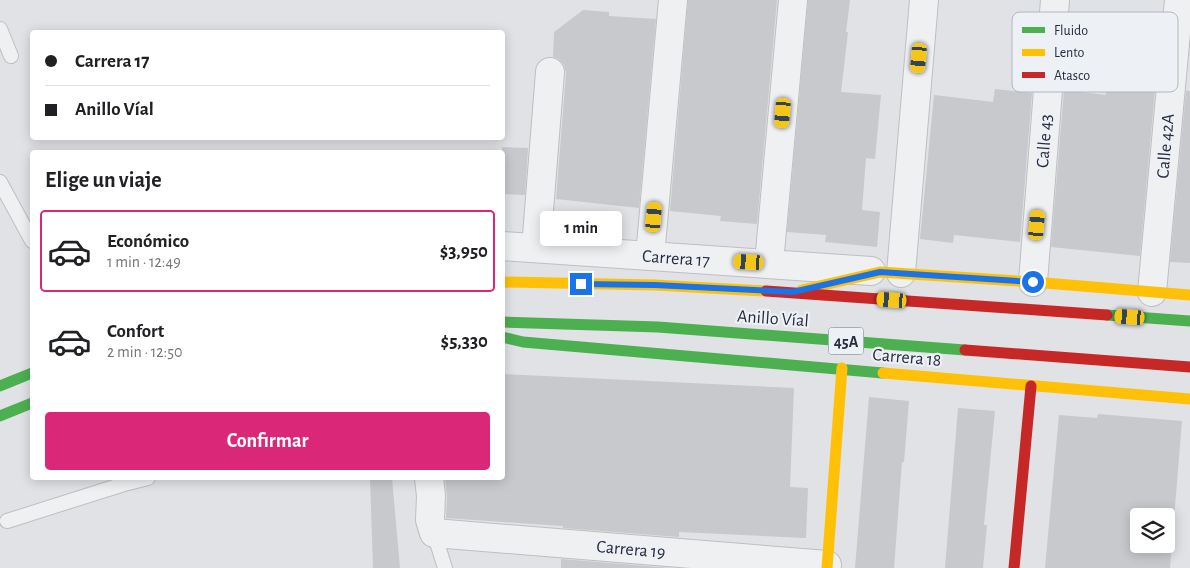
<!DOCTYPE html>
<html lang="es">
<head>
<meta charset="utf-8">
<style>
  body { margin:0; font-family:"Alegreya Sans",sans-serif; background:#f2f2f2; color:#202124; height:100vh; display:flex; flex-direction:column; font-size:19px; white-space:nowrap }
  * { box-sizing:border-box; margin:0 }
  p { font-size:16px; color:#757577 }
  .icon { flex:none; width:28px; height:28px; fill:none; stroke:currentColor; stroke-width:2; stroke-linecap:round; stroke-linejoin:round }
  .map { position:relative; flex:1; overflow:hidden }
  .details { position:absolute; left:30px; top:150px; width:475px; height:330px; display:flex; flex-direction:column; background:#fff; border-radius:5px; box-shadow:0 2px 12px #0003 }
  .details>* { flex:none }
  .top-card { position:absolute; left:30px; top:30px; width:475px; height:110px; border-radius:5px; box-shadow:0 2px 12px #0003; display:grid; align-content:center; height:110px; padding:0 15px; background:#fff }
  .buttons { position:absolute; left:1130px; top:508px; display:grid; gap:10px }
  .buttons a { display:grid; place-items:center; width:45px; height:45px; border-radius:5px; background:#fff; box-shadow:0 2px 12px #0003; font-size:25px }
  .end { position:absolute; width:22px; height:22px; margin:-11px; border:6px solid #1a73e8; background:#fff; box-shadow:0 0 0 2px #fff }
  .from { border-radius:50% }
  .bubble { position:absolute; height:35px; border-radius:5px; background:#fff; box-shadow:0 2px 12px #0003; font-size:16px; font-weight:700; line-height:35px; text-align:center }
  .car { position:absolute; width:15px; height:30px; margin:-15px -8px; border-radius:6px; box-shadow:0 0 4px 1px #0007; background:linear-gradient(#f5c518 24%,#345 0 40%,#f5c518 0 76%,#345 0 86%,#f5c518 0) }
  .top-card b { display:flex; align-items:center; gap:18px; height:48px; font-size:19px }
  .top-card b+b { border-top:1px solid #e0e0e0 }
  .top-card i { width:12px; height:12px; background:#202124 }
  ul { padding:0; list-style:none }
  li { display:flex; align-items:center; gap:15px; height:82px; margin:0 10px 8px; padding:0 5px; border:2px solid transparent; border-radius:5px }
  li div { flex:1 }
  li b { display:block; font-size:19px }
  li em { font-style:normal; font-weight:700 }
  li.current { border-color:#db2777 }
  li>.icon { width:45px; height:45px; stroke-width:1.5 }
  h2 { padding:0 15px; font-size:22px; line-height:60px }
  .primary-button { display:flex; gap:10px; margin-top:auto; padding:10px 15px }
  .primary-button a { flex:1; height:58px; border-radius:5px; background:#db2777; color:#fff; font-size:20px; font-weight:700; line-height:58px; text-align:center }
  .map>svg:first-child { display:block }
  .building { fill:#c7c9cd; fill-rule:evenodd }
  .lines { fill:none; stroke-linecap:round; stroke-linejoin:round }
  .lane-casing { stroke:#bdbfc2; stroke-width:16 }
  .street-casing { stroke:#bdbfc2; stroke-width:30 }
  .lane { stroke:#eff0f2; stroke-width:14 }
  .street { stroke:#eff0f2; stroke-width:28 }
  .fast { stroke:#4caf50; stroke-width:11 }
  .slow { stroke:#ffc107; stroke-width:11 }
  .jam { stroke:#c62828; stroke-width:11 }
  .route { stroke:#1a73e8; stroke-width:6 }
  .labels { text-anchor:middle; stroke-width:4.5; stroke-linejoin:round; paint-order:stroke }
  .shield { fill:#edf0f5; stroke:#626875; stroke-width:1 }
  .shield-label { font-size:16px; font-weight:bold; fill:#272d3e }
  .street-label { font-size:18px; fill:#272d3e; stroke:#edf0f5 }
  .key { fill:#edf0f5; stroke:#b2b6be; stroke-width:1 }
  .key-label { font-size:14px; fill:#272d3e }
</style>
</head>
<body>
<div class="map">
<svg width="1190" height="568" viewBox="0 0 1190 568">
  <rect width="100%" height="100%" fill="#e0e2e5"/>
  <path class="building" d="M688,0h89l-20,224 -37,-3 1,-5 -51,-5z
    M808,0h42l-4,32h2l-7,60 40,3 -6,64 -9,-1 -4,52 18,2 -3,35 -52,-5 1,-7 -39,-3z
    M583,10l26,2v4l47,3 -17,189 -83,-9 10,-126 -2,-8 -5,-6 -6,-2 1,-25z
    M1111,44l42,5 -5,39 7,1 -15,167 -89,-9 13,-157 42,5z
    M995,89l37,4 -12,149 -66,-7 -1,8 -33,-4 14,-144 59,7z
    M1186,91h4v172l-20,-1z
    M502,147l26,1 -3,47 -23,-1z
    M502,374l292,14 -4,99 18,1 -2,50 -127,-6v5l-116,-9v-2l-117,-8 1,-21 -2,-19h57z
    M869,397l40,4 -5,61h-2l-8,106h-39z
    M958,408l37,3 -11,114h3l-4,43h-38z
    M1098,414l84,7 -12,147h-125l14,-153 38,3zM1139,516h27v28h-27z
    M370,478h22l8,90h-27z
    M561,559l110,9h-110z"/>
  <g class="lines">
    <g class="lane-casing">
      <path id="lane" d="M0,29l11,27
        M0,182l32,59
        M124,484l24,-6
        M7,521l117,-37 -1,-6
        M434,533l11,35"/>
    </g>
    <g class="street-casing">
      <path id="street" d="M502,246l369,25
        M536,248l14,-176
        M650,256l23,-256
        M769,263l24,-263
        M901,273l23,-273
        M1033,282l22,-282
        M1152,292l27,-292
        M429,478l2,18 -1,24 4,13 393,32"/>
    </g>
    <use href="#lane" class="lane"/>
    <use href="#street" class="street"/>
    <path class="fast" d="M1107,315l83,6
      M502,322l156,5 307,23
      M502,337l21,5 360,31
      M0,386l32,-13
      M0,416l32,-13"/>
    <path class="slow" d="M502,282l153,3 111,6
      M802,290l78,-18 153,10 157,13
      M883,373l307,26
      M827,568l15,-200"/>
    <path class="jam" d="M766,291l341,24
      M965,350l225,17
      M1014,568l17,-182"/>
  </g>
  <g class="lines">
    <path class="route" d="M581,284l74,1 138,7 87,-20 153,10"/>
  </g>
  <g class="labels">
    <rect class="shield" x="828.5" y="327.5" width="35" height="27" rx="4"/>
    <g class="shield-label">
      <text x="846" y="347">45A</text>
    </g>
    <g class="street-label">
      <text transform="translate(1044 141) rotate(-86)" y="6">Calle 43</text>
      <text transform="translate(1165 146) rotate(-85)" y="6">Calle 42A</text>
      <text transform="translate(676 258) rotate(4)" y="6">Carrera 17</text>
      <text transform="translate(773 318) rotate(4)" y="6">Anillo Víal</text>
      <text transform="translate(907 357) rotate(5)" y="6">Carrera 18</text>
      <text transform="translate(631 549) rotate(5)" y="6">Carrera 19</text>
    </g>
  </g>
  <rect x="1012" y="12" width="166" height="80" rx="8" class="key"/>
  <rect x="1022" y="27" width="23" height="6" fill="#4caf50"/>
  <rect x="1022" y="49" width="23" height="7" fill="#ffc107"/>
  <rect x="1022" y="72" width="23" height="6" fill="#c62828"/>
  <g class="key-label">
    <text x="1054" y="35">Fluido</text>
    <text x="1054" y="57">Lento</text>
    <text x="1054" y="80">Atasco</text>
  </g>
</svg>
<div class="buttons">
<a><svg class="icon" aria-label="layers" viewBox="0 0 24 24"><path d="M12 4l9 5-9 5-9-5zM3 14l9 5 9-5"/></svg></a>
</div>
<i class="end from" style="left:1033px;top:282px"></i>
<i class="end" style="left:581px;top:284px"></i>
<div class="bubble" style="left:540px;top:211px;width:82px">1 min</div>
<i class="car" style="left:919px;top:58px;rotate:185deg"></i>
<i class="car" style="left:783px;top:113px;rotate:185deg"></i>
<i class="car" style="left:654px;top:217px;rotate:5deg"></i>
<i class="car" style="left:1037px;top:225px;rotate:5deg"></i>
<i class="car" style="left:749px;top:262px;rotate:273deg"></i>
<i class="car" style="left:892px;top:300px;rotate:274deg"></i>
<i class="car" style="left:1130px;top:317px;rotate:274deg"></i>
<div class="top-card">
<b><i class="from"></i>Carrera 17</b>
<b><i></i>Anillo Víal</b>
</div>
<section class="details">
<h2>Elige un viaje</h2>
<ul>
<li class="current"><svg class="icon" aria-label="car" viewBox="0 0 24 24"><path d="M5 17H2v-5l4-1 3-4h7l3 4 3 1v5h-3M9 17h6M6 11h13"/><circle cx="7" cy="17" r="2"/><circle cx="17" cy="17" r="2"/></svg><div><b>Económico</b><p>1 min · 12:49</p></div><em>$3,950</em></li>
<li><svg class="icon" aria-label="car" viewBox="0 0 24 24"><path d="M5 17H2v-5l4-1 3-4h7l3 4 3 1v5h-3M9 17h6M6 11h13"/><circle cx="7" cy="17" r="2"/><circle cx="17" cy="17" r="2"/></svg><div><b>Confort</b><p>2 min · 12:50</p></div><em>$5,330</em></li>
</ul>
<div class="primary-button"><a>Confirmar</a></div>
</section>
</div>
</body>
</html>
